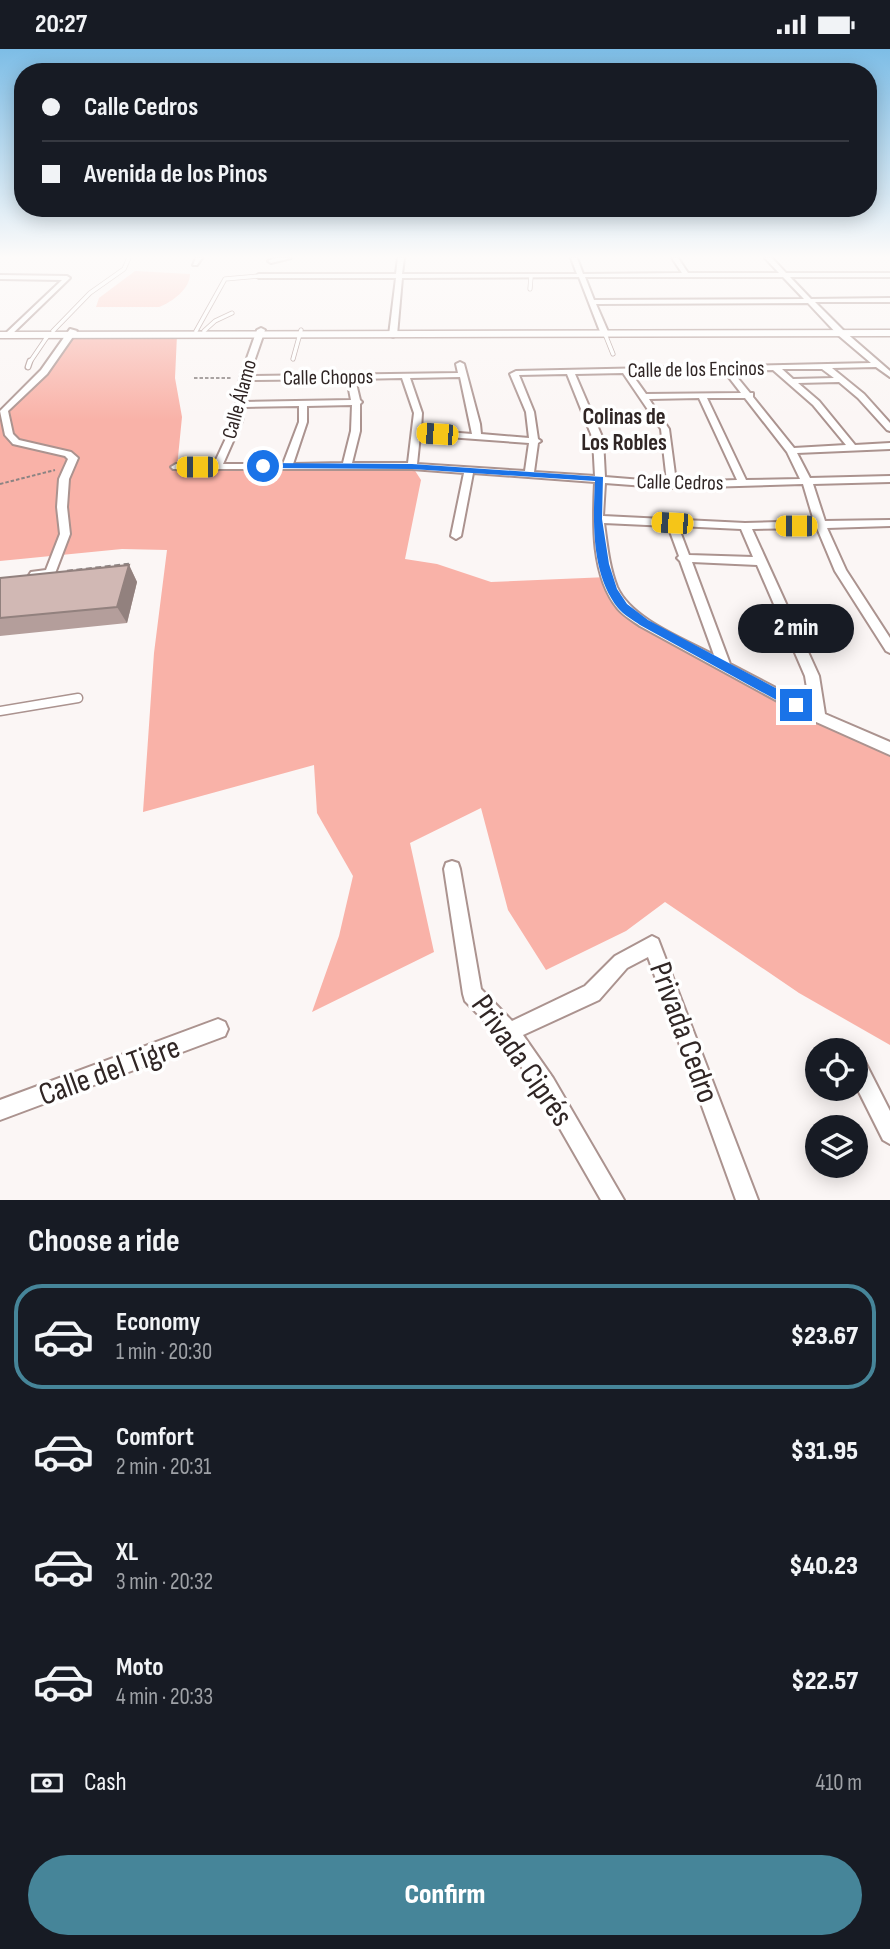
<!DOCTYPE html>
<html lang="en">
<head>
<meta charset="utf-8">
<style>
  body { margin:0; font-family:"Sofia Sans Condensed",sans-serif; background:#20242c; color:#f1f3f6; height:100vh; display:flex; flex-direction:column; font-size:26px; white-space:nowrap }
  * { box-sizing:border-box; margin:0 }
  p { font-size:23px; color:#9ea1a6 }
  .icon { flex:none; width:38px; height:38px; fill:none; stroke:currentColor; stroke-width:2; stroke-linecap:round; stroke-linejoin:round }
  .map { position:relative; height:1151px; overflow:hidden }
  .sheet { display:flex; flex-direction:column; background:#171b24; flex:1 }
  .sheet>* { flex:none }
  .top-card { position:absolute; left:14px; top:14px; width:863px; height:154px; border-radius:28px; box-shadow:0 4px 18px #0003; display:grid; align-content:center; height:154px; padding:0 28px; background:#171b24 }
  .tools { position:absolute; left:805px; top:989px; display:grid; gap:14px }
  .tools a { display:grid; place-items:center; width:63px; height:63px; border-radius:50%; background:#171b24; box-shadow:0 4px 18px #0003; font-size:35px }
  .end { position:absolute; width:32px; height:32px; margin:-16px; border:9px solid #1a73e8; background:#fff; box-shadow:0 0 0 4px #fff }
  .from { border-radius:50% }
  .bubble { position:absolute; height:49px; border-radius:24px; background:#171b24; box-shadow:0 4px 18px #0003; font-size:23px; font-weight:800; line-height:49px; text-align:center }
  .car { position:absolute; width:21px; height:42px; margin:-21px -10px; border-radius:9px; box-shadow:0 0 5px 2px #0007; background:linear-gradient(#f5c518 24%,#345 0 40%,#f5c518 0 76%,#345 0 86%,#f5c518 0) }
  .top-card b { display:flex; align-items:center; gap:24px; height:66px; font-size:26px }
  .top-card b+b { border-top:2px solid #363941 }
  .top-card i { width:18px; height:18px; background:#f1f3f6 }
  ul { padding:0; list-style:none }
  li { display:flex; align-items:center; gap:21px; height:105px; margin:0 14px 10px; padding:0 14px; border:4px solid transparent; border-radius:28px }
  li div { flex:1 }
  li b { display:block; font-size:26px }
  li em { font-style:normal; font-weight:800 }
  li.active { border-color:#468599 }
  li>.icon { width:63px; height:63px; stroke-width:1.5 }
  h2 { padding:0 28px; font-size:32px; line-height:84px }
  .pay { display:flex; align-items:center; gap:18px; height:77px; padding:0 28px; font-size:26px }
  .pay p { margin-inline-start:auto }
  .cta { display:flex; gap:14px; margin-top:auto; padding:14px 28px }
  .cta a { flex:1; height:80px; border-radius:42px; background:#468599; color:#fff; font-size:28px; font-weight:800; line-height:80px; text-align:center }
  .status { display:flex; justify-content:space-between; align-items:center; height:49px; padding:0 35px; background:#171b24; direction:ltr }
  .status svg { height:19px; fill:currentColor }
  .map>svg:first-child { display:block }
  .green { fill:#fed0c8 }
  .forest { fill:#f9b2a8 }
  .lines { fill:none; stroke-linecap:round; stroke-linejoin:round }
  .lane-far2-casing { stroke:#ab938f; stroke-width:5 }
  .lane-far1-casing { stroke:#ab938f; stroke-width:7 }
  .lane-casing { stroke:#ab938f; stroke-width:11 }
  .street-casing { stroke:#ab938f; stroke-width:4 }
  .secondary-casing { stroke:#ab938f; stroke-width:3 }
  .path-far1 { stroke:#8c8483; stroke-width:2; stroke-dasharray:3.5 2; stroke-linecap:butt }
  .path { stroke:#8c8483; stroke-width:2.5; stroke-dasharray:6 3.5; stroke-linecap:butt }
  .lane-far2 { stroke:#fff; stroke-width:3.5 }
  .lane-far1 { stroke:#fff; stroke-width:4.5 }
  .lane { stroke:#fff; stroke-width:8 }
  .street { fill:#fff; fill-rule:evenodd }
  .secondary { fill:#fff; fill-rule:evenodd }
  .wall { fill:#b49e9b }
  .shaded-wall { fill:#92817e }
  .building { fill:#d1b8b4; stroke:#92817e; stroke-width:2 }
  .route { fill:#1a73e8 }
  .labels { text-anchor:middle; stroke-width:7; stroke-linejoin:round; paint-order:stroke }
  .far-street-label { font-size:21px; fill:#302625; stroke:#fff }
  .far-neighbourhood-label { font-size:23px; font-weight:bold; fill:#302625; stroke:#fff }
  .near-street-label { font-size:32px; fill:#302625; stroke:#fff }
</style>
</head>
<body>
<div class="status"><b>20:27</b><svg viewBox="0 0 49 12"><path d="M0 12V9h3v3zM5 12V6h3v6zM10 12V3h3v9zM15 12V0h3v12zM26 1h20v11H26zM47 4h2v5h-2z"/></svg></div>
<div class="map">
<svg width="890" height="1151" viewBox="0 0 890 1151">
  <rect width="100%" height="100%" fill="#fbf6f5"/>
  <path class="green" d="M135,222l55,3c0,15 -18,28 -31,33h-63l3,-9z"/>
  <path class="forest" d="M69,286h108l-2,43 7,39 -5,50 235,-1 9,14 -16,79 32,5 54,18 117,-5 20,34 262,138v296l-91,-52 -134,-91 -39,29 -80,39 -38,-60 -27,-102 -71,35 24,109 -122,60 27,-76 14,-60 -36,-63 -3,-48 -171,47 11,-159 13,-103 -45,-1 -122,12v-144l11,-17 18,-11z"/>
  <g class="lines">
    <g class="lane-far2-casing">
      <path id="lane-far2" d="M530,240l1,-13
        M53,282l37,-38 34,-24 5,-11
        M196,282l29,-52 34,-3
        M204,282l11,-10 17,-8
        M605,285l8,20
        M293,310l8,-29
        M30,313l19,-28"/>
    </g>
    <g class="lane-far1-casing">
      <path id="lane-far1" d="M28,318l2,-6"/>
    </g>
    <g class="lane-casing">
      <path id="lane" d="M0,662l78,-13"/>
    </g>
    <g class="street-casing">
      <path id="street" d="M196,209h6l-5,7h-4z
        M275,209h16l-20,5 -3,-2z
        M398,209h6l-2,16h175l-6,-16h6l6,16 99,-1 -10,-15h6l10,15h91l-14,-15h7l14,15h104v4h-100l21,22 79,-1v4h-75l29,29 46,40v6l-14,-10 -44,1 32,26 26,29v8l-3,-1 -29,-32 -19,-16 -41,1 21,18 36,44 35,-2v6l-93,4 13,25 80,-2v6l-77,2 12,37 65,-1v6l-63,2 19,42 44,68v15l-4,-2 -51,-80 -18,-43 -65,1 67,147 6,38 65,28v13l-76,-34 -174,-95c-7,-5 -16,-10 -22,-17 -27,-33 -25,-86 -23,-127l-122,-9 -12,63 -5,3 -5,-3 13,-63 -52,-4h-239l-2,-2 5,-3h38l20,-43 6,-43 17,-48 4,-2 4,2 -16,46 209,-3 -2,-9 4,-2 4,2 16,60 1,10 48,4 -3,-26 -16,-38 6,-3 355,-8 -33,-28 -30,-32 -212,1 13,30 -4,2 -4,-2 -22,-57 -177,1 -5,57 -4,2 -4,-2 7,-57h-137l-3,-2 3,-2h137zM585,228h198l21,22 -210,1zM782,320h40l12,9 -41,1zM773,321l40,35 33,40 -52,3 -41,-51v-4h-3l-18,-22zM724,322l17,22 -95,1 -15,-21zM623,324l38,56 6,53 -62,-5 -2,-38 -28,-65zM567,325l26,65 2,37 -61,-4 4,-29 3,-2 -3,-2 -4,-27 -15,-37zM460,328l12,57 -51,-4 1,-17 -12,-35zM402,329l12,35 -6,50h-56l8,-32v-27l2,-2 -2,-2 -5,-21zM347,330l4,21 -106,2 3,-22zM699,349l38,82 -61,2 -7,-53 -20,-30zM707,349h38l42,54 13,27 -54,1zM352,356l-1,26 -8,32 -50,1 14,-42v-16zM299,357v16l-16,42h-60l19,-43 2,-14zM420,386l109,8 -4,28 -108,-7zM605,434l67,5 131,-4 11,37 -69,2 -142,-7zM604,474l64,3 11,30 -2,2 3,3 34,94c-30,-16 -83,-36 -97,-68 -8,-20 -10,-43 -13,-64zM678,477l63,3 12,28 -64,-2zM692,513l65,3 48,111 5,30 -80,-42z
        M0,226l67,1 3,2 -61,59 -4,-2 1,-2 56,-53 -62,-1z
        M70,280l7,2 -30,43 -39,37 5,23 6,6 52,12 7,6 -9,21 -2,28 3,27 -16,42 -19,3 -6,-4 2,-3 15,-2 14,-36 -3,-27 2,-28 9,-20 -3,-3 -52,-12 -8,-9 -5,-24 41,-41z
        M452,812l6,2 2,6 21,120 31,32 73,-35 30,-30 37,-20 6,3 100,261h-22l-88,-243 -21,11 -28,32 -76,35 30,43 71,122h-23l-62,-108 -37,-53 -37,-38 -2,-7 -19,-125 2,-6z
        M218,970l7,3 3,7 -3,7 -225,84v-20z
        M856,1006l7,3 27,53v33l-7,-4 -27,-54z"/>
    </g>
    <g class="secondary-casing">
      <path id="secondary" d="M890,281v6l-890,2v-6z"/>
    </g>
    <path class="path-far1" d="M194,329h38
      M0,435l55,-14"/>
    <path class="path" d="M67,522l62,-7"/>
    <use href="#lane-far2" class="lane-far2"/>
    <use href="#lane-far1" class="lane-far1"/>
    <use href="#lane" class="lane"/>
    <use href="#street" class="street"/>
    <use href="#secondary" class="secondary"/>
  </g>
  <path class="wall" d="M129,516l8,17 -10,41 -127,13v-58z"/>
  <path class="shaded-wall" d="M129,516l8,17 -10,41 -10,-16z"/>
  <path class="building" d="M129,516l-12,42 -117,11v-40z"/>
  <linearGradient id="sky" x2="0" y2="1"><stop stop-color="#7dbde6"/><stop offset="0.56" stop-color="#fdfbfa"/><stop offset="1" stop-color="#fdfbfa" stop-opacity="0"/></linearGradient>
  <rect width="890" height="371" fill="url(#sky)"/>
  <path class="route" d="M263,414l149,1 191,13 -1,42 7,45 8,25 10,15 21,16 152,81 2,4 -6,5 -5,-2 -151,-83c-7,-5 -16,-10 -22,-17 -27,-34 -25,-86 -23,-127l-183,-12 -152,-1v-4z"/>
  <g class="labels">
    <g class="far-street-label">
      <text transform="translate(696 320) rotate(-1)" y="7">Calle de los Encinos</text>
      <text transform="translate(328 328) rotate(-1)" y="7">Calle Chopos</text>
      <text transform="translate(239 350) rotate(-75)" y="7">Calle Álamo</text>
      <text transform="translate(680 433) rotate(1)" y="7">Calle Cedros</text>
    </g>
    <g class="far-neighbourhood-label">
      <text x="624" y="375">Colinas de<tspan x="624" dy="26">Los Robles</tspan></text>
    </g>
    <g class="near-street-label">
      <text transform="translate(685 983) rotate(70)" y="11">Privada Cedro</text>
      <text transform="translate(523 1011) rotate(55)" y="11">Privada Ciprés</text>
      <text transform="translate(109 1021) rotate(-20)" y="11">Calle del Tigre</text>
    </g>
  </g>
</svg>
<div class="tools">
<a><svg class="icon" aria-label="locate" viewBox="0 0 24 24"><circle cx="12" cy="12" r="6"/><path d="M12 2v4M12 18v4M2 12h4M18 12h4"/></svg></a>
<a><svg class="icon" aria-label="layers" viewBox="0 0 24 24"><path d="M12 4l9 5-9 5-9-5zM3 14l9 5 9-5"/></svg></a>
</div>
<i class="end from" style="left:263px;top:417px"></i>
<i class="end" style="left:796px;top:656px"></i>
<div class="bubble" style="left:738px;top:555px;width:116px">2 min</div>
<i class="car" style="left:437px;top:385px;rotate:274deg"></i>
<i class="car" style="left:197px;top:418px;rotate:270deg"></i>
<i class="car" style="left:672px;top:474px;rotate:273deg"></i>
<i class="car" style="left:796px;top:477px;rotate:270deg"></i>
<div class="top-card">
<b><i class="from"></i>Calle Cedros</b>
<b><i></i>Avenida de los Pinos</b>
</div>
</div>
<section class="sheet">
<h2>Choose a ride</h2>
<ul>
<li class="active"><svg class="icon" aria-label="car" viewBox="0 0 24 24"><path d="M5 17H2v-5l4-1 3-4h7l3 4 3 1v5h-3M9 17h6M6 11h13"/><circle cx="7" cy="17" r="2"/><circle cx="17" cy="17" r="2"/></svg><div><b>Economy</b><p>1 min · 20:30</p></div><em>$23.67</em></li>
<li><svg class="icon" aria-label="car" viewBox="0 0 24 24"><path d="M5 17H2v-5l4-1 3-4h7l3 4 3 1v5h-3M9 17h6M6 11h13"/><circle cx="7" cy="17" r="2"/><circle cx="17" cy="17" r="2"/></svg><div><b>Comfort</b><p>2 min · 20:31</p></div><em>$31.95</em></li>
<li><svg class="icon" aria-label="car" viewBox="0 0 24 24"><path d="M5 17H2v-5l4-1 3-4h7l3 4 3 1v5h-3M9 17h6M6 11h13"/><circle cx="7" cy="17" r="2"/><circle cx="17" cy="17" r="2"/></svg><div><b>XL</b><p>3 min · 20:32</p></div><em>$40.23</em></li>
<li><svg class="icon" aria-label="car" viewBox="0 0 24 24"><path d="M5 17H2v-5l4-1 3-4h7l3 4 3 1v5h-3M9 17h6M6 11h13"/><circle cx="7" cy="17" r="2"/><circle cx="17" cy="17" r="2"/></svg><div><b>Moto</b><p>4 min · 20:33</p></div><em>$22.57</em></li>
</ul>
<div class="pay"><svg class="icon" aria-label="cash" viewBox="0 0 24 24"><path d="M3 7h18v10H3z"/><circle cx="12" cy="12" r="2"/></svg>Cash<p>410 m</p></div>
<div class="cta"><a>Confirm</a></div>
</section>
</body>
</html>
